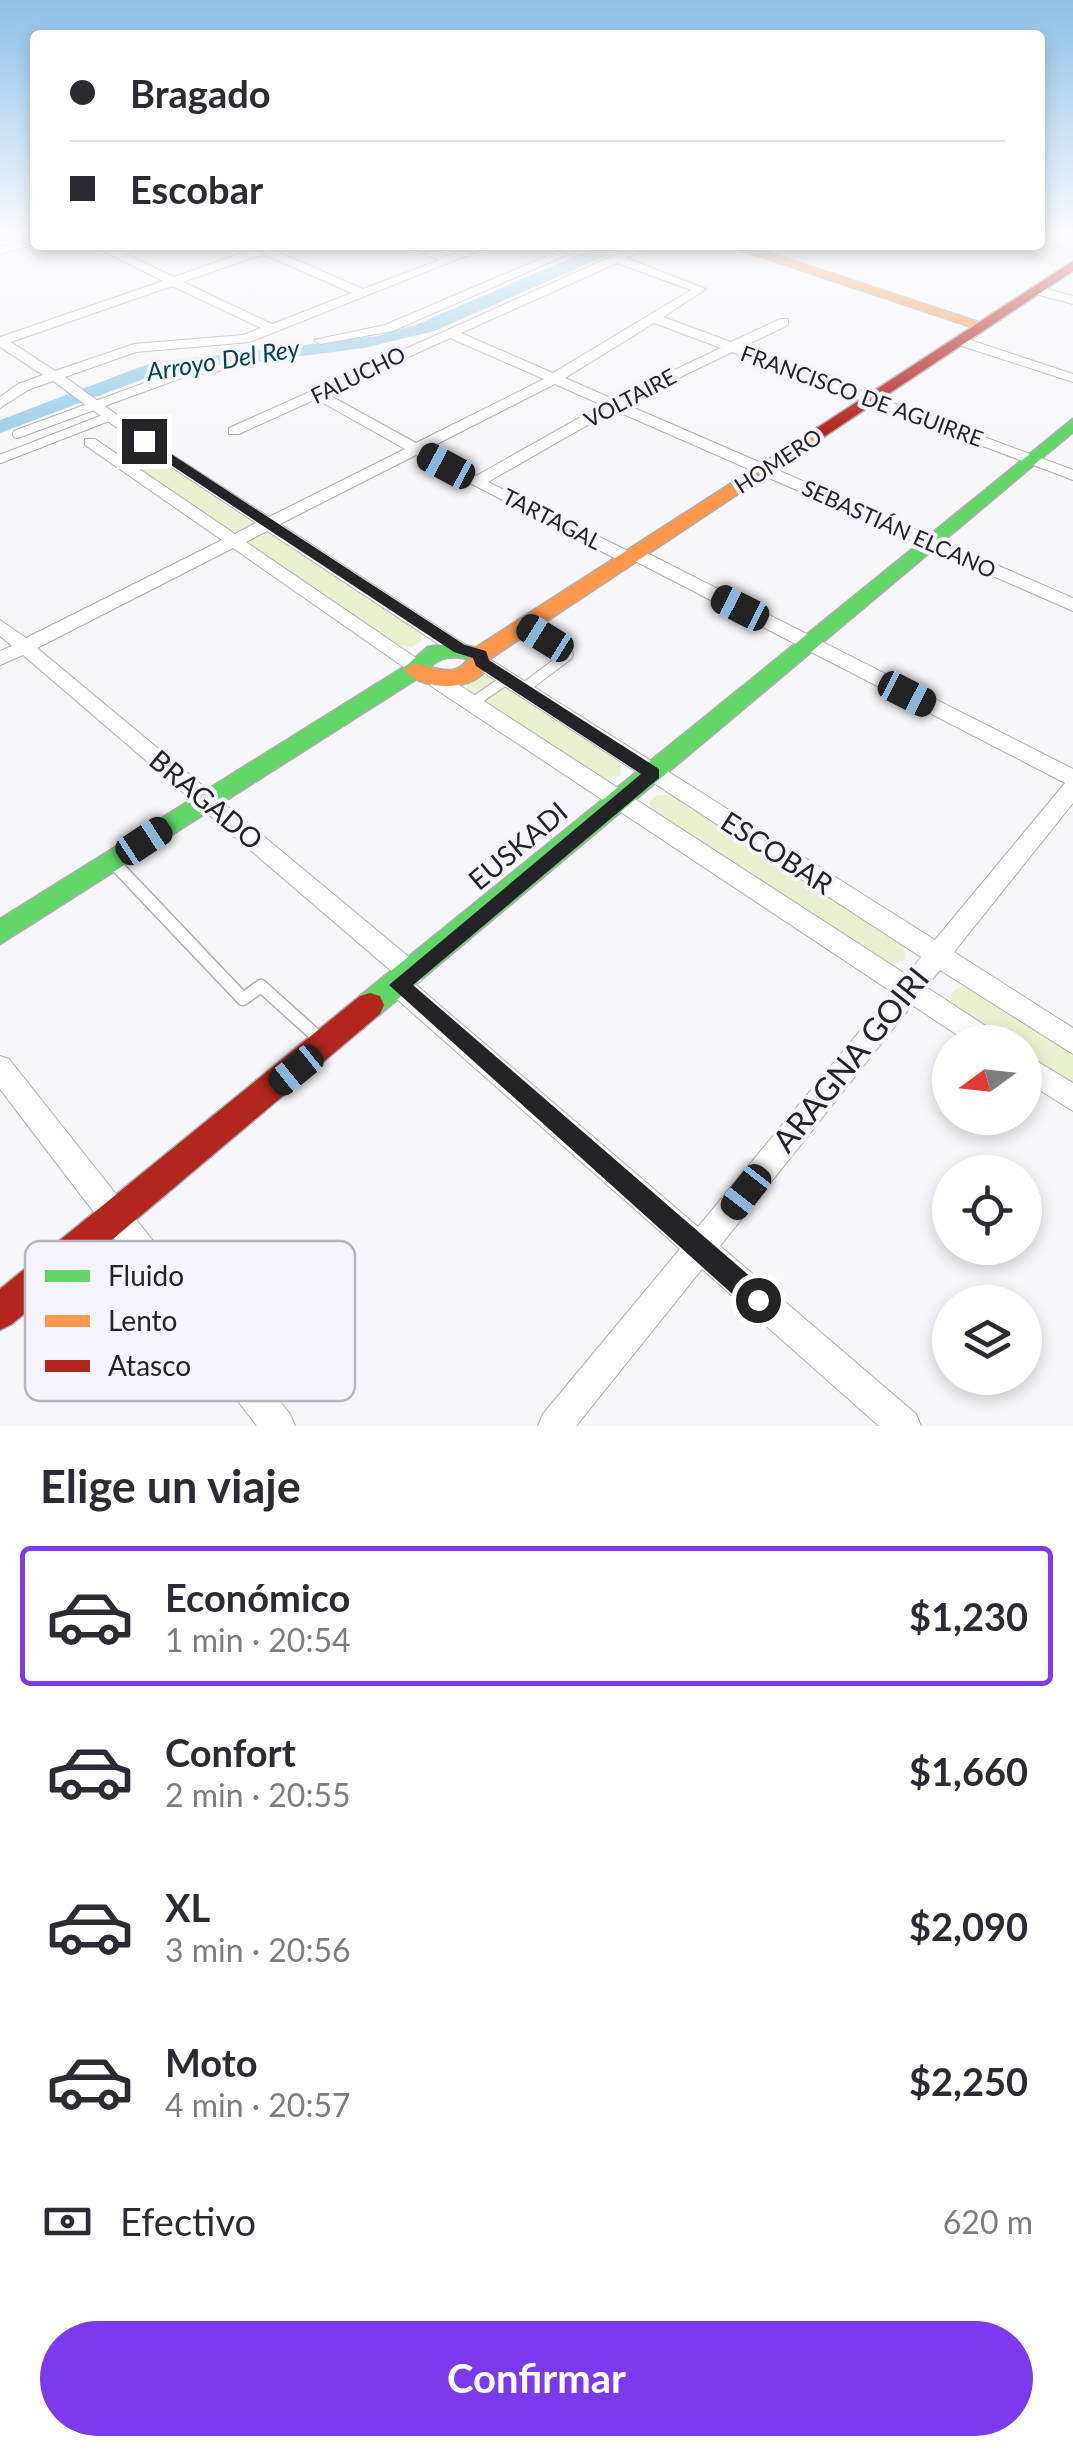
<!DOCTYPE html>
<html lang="es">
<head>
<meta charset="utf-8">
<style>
  body { margin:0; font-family:Lato,sans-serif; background:#f7f7f7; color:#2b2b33; height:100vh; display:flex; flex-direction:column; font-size:38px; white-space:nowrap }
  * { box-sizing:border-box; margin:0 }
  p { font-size:32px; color:#7c7c81 }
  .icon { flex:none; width:55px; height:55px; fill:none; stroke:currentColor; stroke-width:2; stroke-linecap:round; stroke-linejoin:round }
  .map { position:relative; height:1426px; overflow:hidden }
  .details { display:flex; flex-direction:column; background:#fff; flex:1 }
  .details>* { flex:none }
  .hud { position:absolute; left:30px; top:30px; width:1015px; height:220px; border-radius:10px; box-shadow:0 5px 15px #0003; display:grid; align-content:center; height:220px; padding:0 40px; background:#fff }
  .needle { width:65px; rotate:255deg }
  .controls { position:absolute; left:932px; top:1025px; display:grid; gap:20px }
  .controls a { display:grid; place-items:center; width:110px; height:110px; border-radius:50%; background:#fff; box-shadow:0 5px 15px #0003; font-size:50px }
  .end { position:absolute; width:45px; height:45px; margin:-22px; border:12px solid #242328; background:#fff; box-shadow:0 0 0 5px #fff }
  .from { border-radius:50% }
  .car { position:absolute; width:30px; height:60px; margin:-30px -15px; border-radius:12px; box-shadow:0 0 8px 2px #0007; background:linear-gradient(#222 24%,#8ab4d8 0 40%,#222 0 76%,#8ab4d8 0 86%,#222 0) }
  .hud b { display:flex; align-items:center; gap:35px; height:95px; font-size:38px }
  .hud b+b { border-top:2px solid #e1e1e2 }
  .hud i { width:25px; height:25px; background:#2b2b33 }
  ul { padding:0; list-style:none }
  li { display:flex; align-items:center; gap:30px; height:140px; margin:0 20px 15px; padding:0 20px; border:5px solid transparent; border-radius:10px }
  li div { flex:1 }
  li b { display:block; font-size:38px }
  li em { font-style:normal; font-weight:700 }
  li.on { border-color:#7c3aed }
  li>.icon { width:90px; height:90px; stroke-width:1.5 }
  h2 { padding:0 40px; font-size:45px; line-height:120px }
  .pay { display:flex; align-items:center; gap:25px; height:110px; padding:0 40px; font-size:38px }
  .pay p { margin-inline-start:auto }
  .action { display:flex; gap:20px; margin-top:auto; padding:20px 40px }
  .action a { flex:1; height:115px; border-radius:60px; background:#7c3aed; color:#fff; font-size:40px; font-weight:700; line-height:115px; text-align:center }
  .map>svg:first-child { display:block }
  .green { fill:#eaf1d1 }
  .water { fill:#a0d1e7 }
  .building { fill:#e2e0df }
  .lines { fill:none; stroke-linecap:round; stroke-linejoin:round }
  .lane-far3-casing { stroke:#adadb1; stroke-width:8 }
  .lane-far2-casing { stroke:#adadb1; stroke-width:10 }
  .lane-far1-casing { stroke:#adadb1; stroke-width:12 }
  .lane-casing { stroke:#adadb1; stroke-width:15 }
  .street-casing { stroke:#adadb1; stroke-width:2 }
  .fast-casing { stroke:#adadb1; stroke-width:3 }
  .slow-casing { stroke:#adadb1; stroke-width:3 }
  .jam-casing { stroke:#adadb1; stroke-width:3 }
  .lane-far3 { stroke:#fefefe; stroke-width:6 }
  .lane-far2 { stroke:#fefefe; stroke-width:8 }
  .lane-far1 { stroke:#fefefe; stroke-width:10 }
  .lane { stroke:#fefefe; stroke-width:12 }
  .street { fill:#fefefe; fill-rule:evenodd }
  .fast { fill:#63d668; fill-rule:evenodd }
  .slow { fill:#ff974d; fill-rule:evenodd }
  .jam { fill:#b3261e; fill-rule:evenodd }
  .route { fill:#242328 }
  .labels { text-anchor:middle; stroke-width:8; stroke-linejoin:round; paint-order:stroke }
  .far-street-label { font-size:22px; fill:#242328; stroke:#f6f5fd }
  .far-water-label { font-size:25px; font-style:italic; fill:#014257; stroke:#f6f5fd }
  .street-label { font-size:28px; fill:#242328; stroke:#f6f5fd }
  .near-street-label { font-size:32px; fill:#242328; stroke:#f6f5fd }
  .key { fill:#f6f5fd; stroke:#b7b6bd; stroke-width:2.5 }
  .key-label { font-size:28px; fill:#242328 }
</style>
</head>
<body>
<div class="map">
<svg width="1073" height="1426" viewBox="0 0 1073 1426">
  <rect width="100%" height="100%" fill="#f7f7fb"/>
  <path class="green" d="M161,461l88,60v7l-19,5 -90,-63 6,-8z
    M271,535l149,97 2,8 -10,7 -14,-2 -149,-100 5,-9z
    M480,675l10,2 130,84 1,14 -19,5 -134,-89 -2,-7z
    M658,795l16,1 230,148 2,15 -15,7 -241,-157v-8z
    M970,987l103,63v40l-48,-31v-17c-26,0 -72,-16 -75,-46l7,-8z"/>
  <path class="water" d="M601,245h30l-197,86 -70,17 -210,27 -154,58v-13l151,-57 227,-27 37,-11z"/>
  <path class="building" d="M1046,241l27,7v9l-20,9 -31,-8z"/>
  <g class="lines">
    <g class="lane-far3-casing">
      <path id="lane-far3" d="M164,378l60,-11"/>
    </g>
    <g class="lane-far2-casing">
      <path id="lane-far2" d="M17,434l161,-59
        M0,459l111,-43"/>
    </g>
    <g class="lane-far1-casing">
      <path id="lane-far1" d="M523,689l45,-34 -42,-29
        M472,703l35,-24"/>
    </g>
    <g class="lane-casing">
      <path id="lane" d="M113,862l130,137 18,-13 61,55"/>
    </g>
    <g class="street-casing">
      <path id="street" d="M35,237v7l-35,10v-7z
        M91,245h15l68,32 79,-28v-4h30l-10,5 90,39 76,-29 -35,-15h16l29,11 28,-11h16l-243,97 -114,10 -71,25 106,77 98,63 136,-68 -89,-50 -77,35h-10v-6l408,-183h15l-26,13 80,31 -43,28 68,25 49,-23h8v6l-45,22 330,123v10l-341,-128 -107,52 448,194v13l-459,-201 -126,72 142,70 13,-1 430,218v34l-119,149 119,76v26l-133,-84 -14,17 72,47 4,8h-34l-56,-37 -192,241 196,168 5,12h-42l-177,-157 -126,157h-38l5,-12 137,-165 -290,-256 -4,-8 4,-8 6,-2 -373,-320 -23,10v-14l12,-5 -12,-10v-16l26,18 196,-98 -137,-95v-6h10l140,95 21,-11 -95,-63 -108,-79 -25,9 -28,18v-11l18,-13 25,-9 -43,-28v-10l163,-56zM263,254l89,39 -80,31 -89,-42zM617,263l74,27 -138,83 -92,-40zM172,286l89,42 -18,7 -109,9 -79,27 -44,-29zM654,323l67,25 -108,51 -48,-21zM450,338l94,41 -128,64 -89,-49zM555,384l47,21 -126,71 -49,-27zM416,455l208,108 13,-1 428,221 -130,157 -447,-282h-14l-3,4 3,4 447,291 -14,18 -462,-299h-14l-3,5 3,5 461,306 -194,235 -283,-243 6,-3 3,-7 -3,-7 -384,-319 196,-100 175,122h14l3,-4 -3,-4 -176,-120 21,-11 185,122h14l2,-4 -2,-4 -186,-121z
        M573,245h16l-196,86 -73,13 -6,-4 71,-15z
        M1036,286l37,10v8l-41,-11v-6z
        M961,337l112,37v8l-117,-38 -2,-3z
        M1025,1054l48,29v28l-48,-30z
        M0,1056l9,3 281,355 5,12h-38l-257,-337z"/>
    </g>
    <g class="fast-casing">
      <path id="fast" d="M1073,419v13l-693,582 -10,3 -10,-3 -4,-9 4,-9z
        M453,643l35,7 3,5 -11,7c-24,-7 -42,-9 -57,13l-423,269v-25l407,-254 21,-18z"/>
    </g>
    <g class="slow-casing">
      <path id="slow" d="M726,245h19l245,81 -12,3z
        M819,427l8,5 -2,4 -334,222c-6,35 -67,35 -87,12l11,-7c24,7 47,17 57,-13z"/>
    </g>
    <g class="jam-casing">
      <path id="jam" d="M1073,261v10l-248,165 -6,1 -8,-5z
        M370,993l10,3 4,9 -4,9 -368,310 -12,6v-41l360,-293z"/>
    </g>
    <use href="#lane-far3" class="lane-far3"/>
    <use href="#lane-far2" class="lane-far2"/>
    <use href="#lane-far1" class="lane-far1"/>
    <use href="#lane" class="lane"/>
    <use href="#street" class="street"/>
    <use href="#fast" class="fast"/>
    <use href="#slow" class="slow"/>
    <use href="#jam" class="jam"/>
  </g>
  <linearGradient id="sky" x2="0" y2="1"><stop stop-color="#8bc0e8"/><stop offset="0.54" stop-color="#fbfbfd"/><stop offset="1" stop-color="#fbfbfd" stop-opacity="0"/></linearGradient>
  <rect width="1073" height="431" fill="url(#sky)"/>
  <path class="route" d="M139,439h9l317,206 21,6 3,9 170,109v9l-246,207 354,306 4,9 -4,9 -9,4 -9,-4 -360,-324 252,-211 -165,-108 -3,-8 -19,-6 -315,-208z"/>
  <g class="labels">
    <g class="far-street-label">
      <text transform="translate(358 375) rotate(-26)" y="8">FALUCHO</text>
      <text transform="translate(862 396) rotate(20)" y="8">FRANCISCO DE AGUIRRE</text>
      <text transform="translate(630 398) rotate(-28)" y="8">VOLTAIRE</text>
      <text transform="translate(778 461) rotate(-33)" y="8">HOMERO</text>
      <text transform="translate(552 519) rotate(27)" y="8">TARTAGAL</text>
      <text transform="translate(899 529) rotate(24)" y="8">SEBASTIÁN ELCANO</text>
    </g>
    <g class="far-water-label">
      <text transform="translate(223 360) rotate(-9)" y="9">Arroyo Del Rey</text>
    </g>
    <g class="street-label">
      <text transform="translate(206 800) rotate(40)" y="10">BRAGADO</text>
      <text transform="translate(518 846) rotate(-40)" y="10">EUSKADI</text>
      <text transform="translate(777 853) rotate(33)" y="10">ESCOBAR</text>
    </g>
    <g class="near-street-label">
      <text transform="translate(851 1060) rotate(-51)" y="11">ARAGNA GOIRI</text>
    </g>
  </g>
  <rect x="25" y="1241" width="330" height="160" rx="15" class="key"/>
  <rect x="45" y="1270" width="45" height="12" fill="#63d668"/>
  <rect x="45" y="1315" width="45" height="12" fill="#ff974d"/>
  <rect x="45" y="1360" width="45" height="12" fill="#b3261e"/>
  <g class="key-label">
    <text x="108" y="1286">Fluido</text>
    <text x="108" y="1331">Lento</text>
    <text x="108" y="1376">Atasco</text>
  </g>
</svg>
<div class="controls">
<a><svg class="needle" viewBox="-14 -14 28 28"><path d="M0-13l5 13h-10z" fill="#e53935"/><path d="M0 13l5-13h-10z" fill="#7c7c81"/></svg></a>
<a><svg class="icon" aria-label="locate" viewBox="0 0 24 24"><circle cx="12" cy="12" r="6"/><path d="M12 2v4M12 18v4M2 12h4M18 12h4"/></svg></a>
<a><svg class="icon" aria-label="layers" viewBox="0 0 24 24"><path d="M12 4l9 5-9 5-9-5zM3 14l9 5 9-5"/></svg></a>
</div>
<i class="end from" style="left:758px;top:1300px"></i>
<i class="end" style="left:144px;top:441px"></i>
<i class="car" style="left:446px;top:466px;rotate:298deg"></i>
<i class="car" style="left:740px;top:608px;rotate:297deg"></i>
<i class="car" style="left:545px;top:638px;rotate:302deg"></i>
<i class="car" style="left:907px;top:694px;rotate:117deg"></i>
<i class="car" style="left:144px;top:841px;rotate:57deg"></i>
<i class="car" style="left:296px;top:1070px;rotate:231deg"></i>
<i class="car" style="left:746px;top:1192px;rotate:218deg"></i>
<div class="hud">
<b><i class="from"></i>Bragado</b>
<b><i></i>Escobar</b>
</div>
</div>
<section class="details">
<h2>Elige un viaje</h2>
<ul>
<li class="on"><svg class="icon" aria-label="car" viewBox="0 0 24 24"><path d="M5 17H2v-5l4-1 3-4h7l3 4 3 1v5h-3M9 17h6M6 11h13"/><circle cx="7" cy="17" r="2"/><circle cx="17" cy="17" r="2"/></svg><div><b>Económico</b><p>1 min · 20:54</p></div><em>$1,230</em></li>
<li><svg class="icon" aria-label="car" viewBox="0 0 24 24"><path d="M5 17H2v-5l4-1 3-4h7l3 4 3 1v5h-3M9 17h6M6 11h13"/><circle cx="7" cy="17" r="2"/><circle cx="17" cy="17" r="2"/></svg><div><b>Confort</b><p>2 min · 20:55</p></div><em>$1,660</em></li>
<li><svg class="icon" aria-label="car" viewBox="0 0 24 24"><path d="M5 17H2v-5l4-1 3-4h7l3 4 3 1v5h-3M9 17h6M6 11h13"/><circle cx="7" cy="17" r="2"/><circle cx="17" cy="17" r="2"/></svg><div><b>XL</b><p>3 min · 20:56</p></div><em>$2,090</em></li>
<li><svg class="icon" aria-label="car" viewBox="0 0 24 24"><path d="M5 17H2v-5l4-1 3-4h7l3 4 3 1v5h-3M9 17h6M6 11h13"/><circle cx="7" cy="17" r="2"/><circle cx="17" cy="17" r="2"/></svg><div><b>Moto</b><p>4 min · 20:57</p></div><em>$2,250</em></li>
</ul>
<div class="pay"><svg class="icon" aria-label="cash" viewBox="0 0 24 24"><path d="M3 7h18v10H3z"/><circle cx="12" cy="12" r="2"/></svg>Efectivo<p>620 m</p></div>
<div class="action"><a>Confirmar</a></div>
</section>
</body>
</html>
